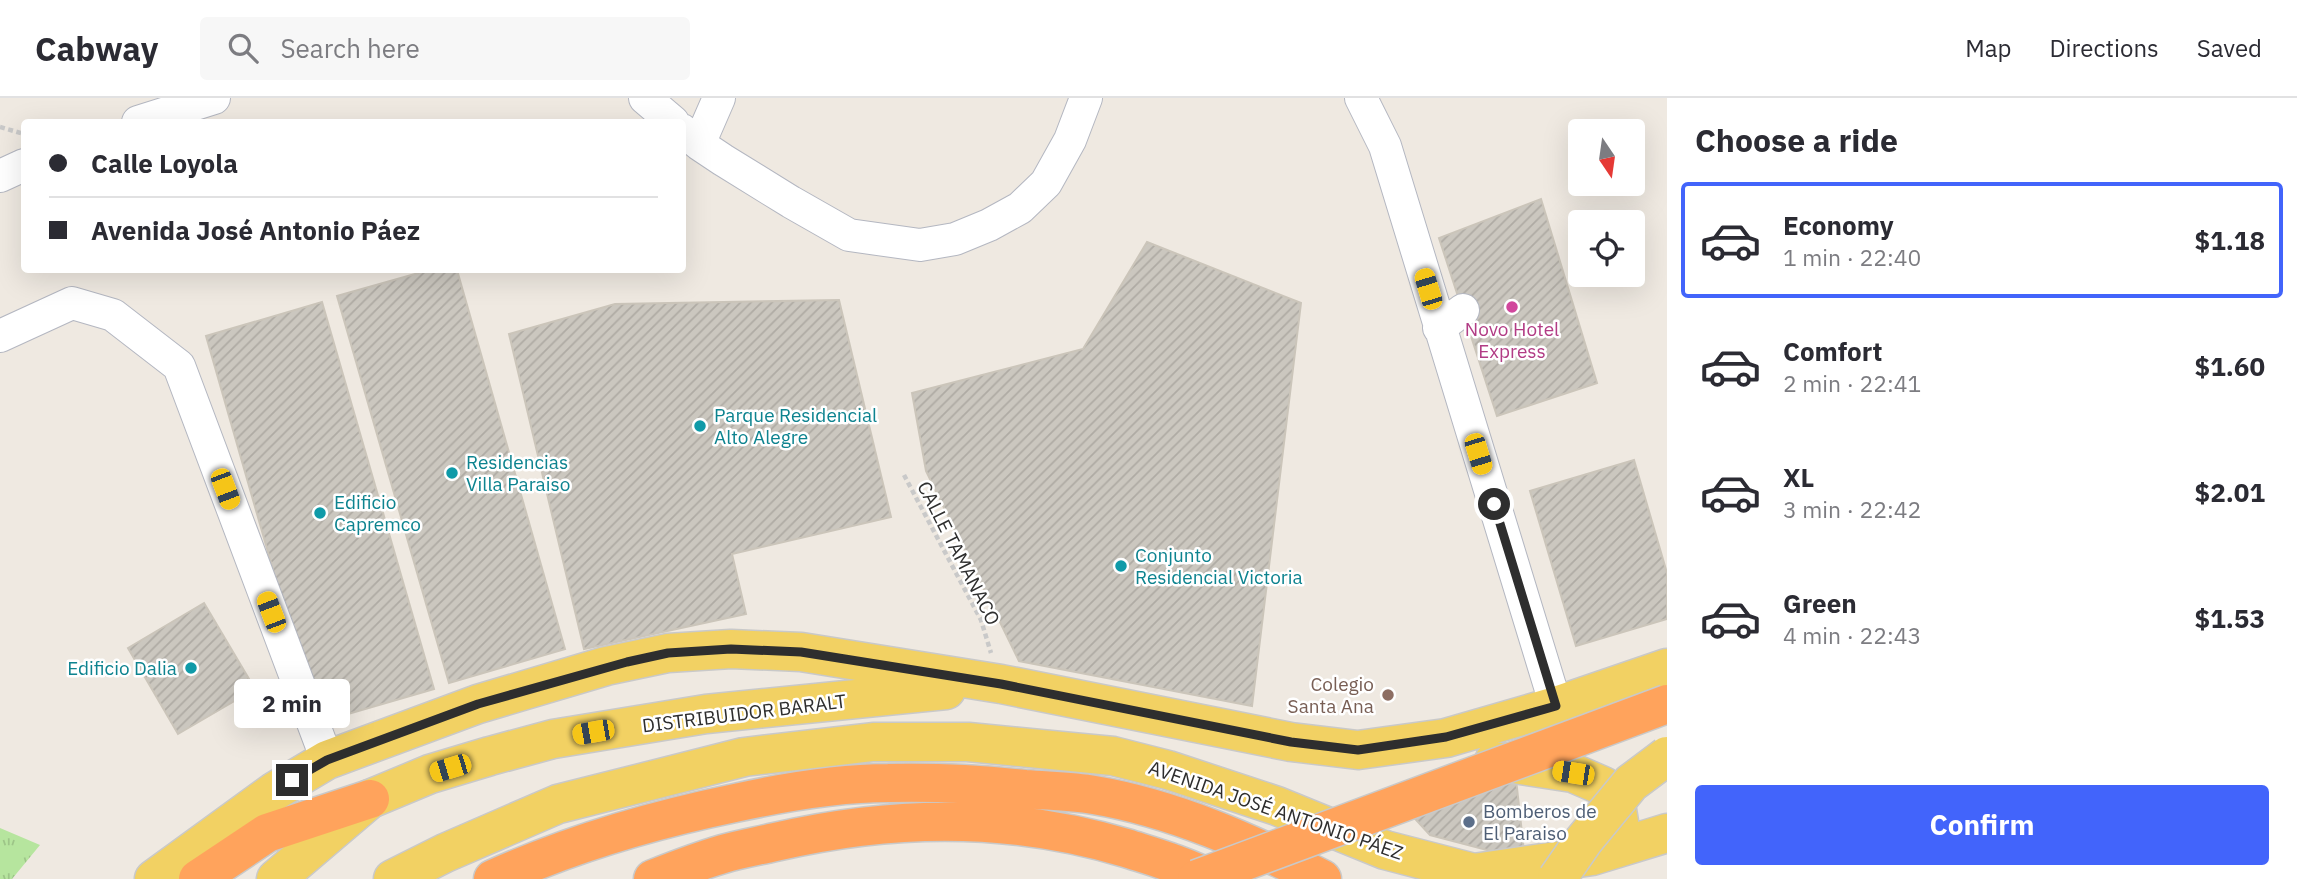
<!DOCTYPE html>
<html lang="en">
<head>
<meta charset="utf-8">
<style>
  body { margin:0; font-family:"IBM Plex Sans",sans-serif; background:#f7f7f7; color:#2b2b33; height:100vh; display:flex; flex-direction:column; font-size:26px; white-space:nowrap }
  * { box-sizing:border-box; margin:0 }
  p { font-size:23px; color:#7c7c81 }
  .icon { flex:none; width:38px; height:38px; fill:none; stroke:currentColor; stroke-width:2; stroke-linecap:round; stroke-linejoin:round }
  .map { position:relative; flex:1; overflow:hidden }
  .drawer { display:flex; flex-direction:column; background:#fff; width:630px }
  .drawer>* { flex:none }
  .hud { position:absolute; left:21px; top:21px; width:665px; height:154px; border-radius:7px; box-shadow:0 7px 28px #0002; display:grid; align-content:center; height:154px; padding:0 28px; background:#fff }
  .needle { width:46px; rotate:167deg }
  .fabs { position:absolute; left:1568px; top:21px; display:grid; gap:14px }
  .fabs a { display:grid; place-items:center; width:77px; height:77px; border-radius:7px; background:#fff; box-shadow:0 7px 28px #0002; font-size:35px }
  .end { position:absolute; width:32px; height:32px; margin:-16px; border:9px solid #2e2e2e; background:#fff; box-shadow:0 0 0 4px #fff }
  .from { border-radius:50% }
  .bubble { position:absolute; height:49px; border-radius:7px; background:#fff; box-shadow:0 7px 28px #0002; font-size:23px; font-weight:700; line-height:49px; text-align:center }
  .car { position:absolute; width:21px; height:42px; margin:-21px -10px; border-radius:9px; box-shadow:0 0 5px 2px #0007; background:linear-gradient(#f5c518 24%,#345 0 40%,#f5c518 0 76%,#345 0 86%,#f5c518 0) }
  .hud b { display:flex; align-items:center; gap:24px; height:66px; font-size:26px }
  .hud b+b { border-top:2px solid #e1e1e2 }
  .hud i { width:18px; height:18px; background:#2b2b33 }
  ul { padding:0; list-style:none }
  li { display:flex; align-items:center; gap:21px; height:116px; margin:0 14px 10px; padding:0 14px; border:4px solid transparent; border-radius:7px }
  li div { flex:1 }
  li b { display:block; font-size:26px }
  li em { font-style:normal; font-weight:700 }
  li.on { border-color:#4264fb }
  li>.icon { width:63px; height:63px; stroke-width:1.5 }
  h2 { padding:0 28px; font-size:32px; line-height:84px }
  .button { display:flex; gap:14px; margin-top:auto; padding:14px 28px }
  .button a { flex:1; height:80px; border-radius:7px; background:#4264fb; color:#fff; font-size:28px; font-weight:700; line-height:80px; text-align:center }
  header { display:flex; align-items:center; gap:42px; box-sizing:border-box; height:98px; padding:0 35px; background:#fff; border-bottom:2px solid #e1e1e2 }
  header strong { font-size:33px }
  nav { display:flex; gap:38px; margin-inline-start:auto; font-size:24px }
  .search { width:490px; height:63px; background:#f7f7f7; display:flex; align-items:center; gap:18px; box-sizing:border-box; padding:0 24px; border-radius:7px; color:#7c7c81; font-size:26px }
  main { display:flex; flex:1; min-height:0 }
  .map>svg:first-child { display:block }
  .park { fill:url(#park-tufts) }
  .building { fill:url(#building-hatch); stroke:#cbc5ba; stroke-width:2 }
  .lines { fill:none; stroke-linecap:round; stroke-linejoin:round }
  .minor-casing { stroke:#b4b7c1; stroke-width:34 }
  .major-casing { stroke:#c9c9c9; stroke-width:41 }
  .highway-casing { stroke:#c9c9c9; stroke-width:41 }
  .path { stroke:#c9c9c9; stroke-width:4.5; stroke-dasharray:5 3.5; stroke-linecap:butt }
  .minor { stroke:#fff; stroke-width:32 }
  .major { stroke:#f2d163; stroke-width:38 }
  .highway { stroke:#ffa35c; stroke-width:38 }
  .major-bridge-casing { stroke:#c9c9c9; stroke-width:41; stroke-linecap:butt }
  .highway-bridge-casing { stroke:#c9c9c9; stroke-width:41; stroke-linecap:butt }
  .major-bridge { stroke:#f2d163; stroke-width:38 }
  .highway-bridge { stroke:#ffa35c; stroke-width:38 }
  .route { stroke:#2e2e2e; stroke-width:9 }
  .hotel-dot { fill:#d1479c; stroke:#fff; stroke-width:2.5 }
  .culture-dot { fill:#0f9aa8; stroke:#fff; stroke-width:2.5 }
  .education-dot { fill:#8d6e63; stroke:#fff; stroke-width:2.5 }
  .service-dot { fill:#5c6f8a; stroke:#fff; stroke-width:2.5 }
  .labels { text-anchor:middle; stroke-width:5; stroke-linejoin:round; paint-order:stroke }
  .hotel-label { font-size:19px; fill:#b23c85; stroke:#fff }
  .culture-label { font-size:19px; fill:#0d838f; stroke:#fff; text-anchor:start }
  .street-label { font-size:19px; fill:#2e2e2e; stroke:#fff }
  .education-label { font-size:19px; fill:#785e54; stroke:#fff; text-anchor:end }
  .service-label { font-size:19px; fill:#4e5e75; stroke:#fff; text-anchor:start }
</style>
</head>
<body>
<header>
<strong>Cabway</strong>
<div class="search"><svg class="icon" aria-label="search" viewBox="0 0 24 24"><circle cx="10" cy="10" r="6"/><path d="M15 15l6 6"/></svg>Search here</div>
<nav><a>Map</a><a>Directions</a><a>Saved</a></nav>
</header>
<main>
<div class="map">
<svg width="1667" height="781" viewBox="0 0 1667 781">
  <defs>
    <pattern id="park-tufts" width="24" height="20" patternUnits="userSpaceOnUse" patternTransform="scale(1.75)"><rect width="24" height="20" fill="#b6e59e"/><path d="M3 7l-1-3M5 7V3M7 7l1-3M15 17l-1-3M17 17v-4M19 17l1-3" fill="none" stroke="#9dc588"/></pattern>
    <pattern id="building-hatch" width="6" height="6" patternUnits="userSpaceOnUse" patternTransform="scale(1.75)"><rect width="6" height="6" fill="#cbc7bf"/><path d="M-1 1l2-2M0 6l6-6M5 7l2-2" fill="none" stroke="#afaba4"/></pattern>
  </defs>
  <rect width="100%" height="100%" fill="#efe9e1"/>
  <path class="park" d="M0,730l40,17 -28,34h-12z"/>
  <path class="building" d="M1541,101l56,184 -100,33 -58,-178z
    M1147,144l154,61 -49,403 -233,-45 -93,-190 -14,-78 171,-44z
    M429,172h28l108,379 -116,34 -112,-387z
    M839,202l52,217 -159,37 14,60 -162,35 -75,-315 106,-30z
    M322,204l112,387 -117,34 -111,-387z
    M1634,362l33,113v46l-91,27 -46,-155z
    M204,505l51,86 -77,45 -50,-86z
    M1515,672l10,90 -95,-25 -24,-26z"/>
  <g class="lines">
    <g class="minor-casing">
      <path id="minor" d="M645,0l28,24
        M1361,0l24,48 171,560
        M138,24l76,-24
        M682,32l17,14 24,16 68,42 58,33 71,10 35,-6 34,-14 31,-17 26,-25 24,-43 16,-42
        M699,46l20,-46
        M0,78l24,-11
        M1439,230l24,-18
        M0,238l72,-33 41,12 66,51 148,394"/>
    </g>
    <g class="major-casing">
      <path id="major" d="M1494,663l79,12 30,13 12,12 4,24 -5,9
        M154,781l121,-88 52,-31 151,-56 128,-38 62,-13 63,-4 70,3 200,32 290,58 67,8 88,-12 110,-32 111,-38
        M276,781l94,-80 60,-25 60,-18 63,-17 153,-25 240,-24
        M393,781l52,-26 113,-49 186,-47 129,-15h95l145,14 55,14 109,36 108,44 89,23 118,-17 75,-23"/>
    </g>
    <g class="highway-casing">
      <path id="highway" d="M198,781l69,-46 103,-34
        M493,781c78,-35 159,-59 242,-76 50,-11 102,-20 153,-20 45,-1 92,1 137,6 23,2 46,2 69,6 79,13 157,48 228,84
        M653,781c23,-9 46,-18 70,-25 17,-5 35,-8 52,-12 116,-27 235,-29 351,6 28,9 57,17 84,31"/>
    </g>
    <path class="path" d="M0,29l24,7
      M904,377l77,145 10,33"/>
    <use href="#minor" class="minor"/>
    <use href="#major" class="major"/>
    <use href="#highway" class="highway"/>
    <g class="major-bridge-casing">
      <path id="major-bridge" d="M1557,781l27,-39 47,-57 36,-27"/>
    </g>
    <g class="highway-bridge-casing">
      <path id="highway-bridge" d="M1197,781l470,-175"/>
    </g>
    <use href="#major-bridge" class="major-bridge"/>
    <use href="#highway-bridge" class="highway-bridge"/>
  </g>
  <g class="lines">
    <path class="route" d="M292,682l35,-20 151,-56 149,-42 41,-9 63,-4 70,3 200,32 290,58 67,8 88,-13 110,-31 -62,-202"/>
  </g>
  <circle class="hotel-dot" cx="1512" cy="209" r="7"/>
  <g class="culture-dot">
    <circle cx="700" cy="328" r="7"/>
    <circle cx="452" cy="375" r="7"/>
    <circle cx="320" cy="415" r="7"/>
    <circle cx="1121" cy="468" r="7"/>
    <circle cx="191" cy="570" r="7"/>
  </g>
  <circle class="education-dot" cx="1388" cy="597" r="7"/>
  <circle class="service-dot" cx="1469" cy="724" r="7"/>
  <g class="labels">
    <g class="hotel-label">
      <text x="1512" y="238">Novo Hotel<tspan x="1512" dy="22">Express</tspan></text>
    </g>
    <g class="culture-label">
      <text x="714" y="324">Parque Residencial<tspan x="714" dy="22">Alto Alegre</tspan></text>
      <text x="466" y="371">Residencias<tspan x="466" dy="22">Villa Paraiso</tspan></text>
      <text x="334" y="411">Edificio<tspan x="334" dy="22">Capremco</tspan></text>
      <text x="1135" y="464">Conjunto<tspan x="1135" dy="22">Residencial Victoria</tspan></text>
      <text x="177" y="577" text-anchor="end">Edificio Dalia</text>
    </g>
    <g class="street-label">
      <text transform="translate(959 455) rotate(63)" y="7">CALLE TAMANACO</text>
      <text transform="translate(744 615) rotate(-7)" y="7">DISTRIBUIDOR BARALT</text>
      <text transform="translate(1276 712) rotate(19)" y="7">AVENIDA JOSÉ ANTONIO PÁEZ</text>
    </g>
    <g class="education-label">
      <text x="1374" y="593">Colegio<tspan x="1374" dy="22">Santa Ana</tspan></text>
    </g>
    <g class="service-label">
      <text x="1483" y="720">Bomberos de<tspan x="1483" dy="22">El Paraiso</tspan></text>
    </g>
  </g>
</svg>
<div class="fabs">
<a><svg class="needle" viewBox="-14 -14 28 28"><path d="M0-13l5 13h-10z" fill="#e53935"/><path d="M0 13l5-13h-10z" fill="#7c7c81"/></svg></a>
<a><svg class="icon" aria-label="locate" viewBox="0 0 24 24"><circle cx="12" cy="12" r="6"/><path d="M12 2v4M12 18v4M2 12h4M18 12h4"/></svg></a>
</div>
<i class="end from" style="left:1494px;top:406px"></i>
<i class="end" style="left:292px;top:682px"></i>
<div class="bubble" style="left:234px;top:581px;width:116px">2 min</div>
<i class="car" style="left:1428px;top:191px;rotate:343deg"></i>
<i class="car" style="left:1478px;top:356px;rotate:163deg"></i>
<i class="car" style="left:225px;top:391px;rotate:159deg"></i>
<i class="car" style="left:271px;top:514px;rotate:339deg"></i>
<i class="car" style="left:593px;top:634px;rotate:260deg"></i>
<i class="car" style="left:450px;top:670px;rotate:253deg"></i>
<i class="car" style="left:1573px;top:675px;rotate:279deg"></i>
<div class="hud">
<b><i class="from"></i>Calle Loyola</b>
<b><i></i>Avenida José Antonio Páez</b>
</div>
</div>
<section class="drawer">
<h2>Choose a ride</h2>
<ul>
<li class="on"><svg class="icon" aria-label="car" viewBox="0 0 24 24"><path d="M5 17H2v-5l4-1 3-4h7l3 4 3 1v5h-3M9 17h6M6 11h13"/><circle cx="7" cy="17" r="2"/><circle cx="17" cy="17" r="2"/></svg><div><b>Economy</b><p>1 min · 22:40</p></div><em>$1.18</em></li>
<li><svg class="icon" aria-label="car" viewBox="0 0 24 24"><path d="M5 17H2v-5l4-1 3-4h7l3 4 3 1v5h-3M9 17h6M6 11h13"/><circle cx="7" cy="17" r="2"/><circle cx="17" cy="17" r="2"/></svg><div><b>Comfort</b><p>2 min · 22:41</p></div><em>$1.60</em></li>
<li><svg class="icon" aria-label="car" viewBox="0 0 24 24"><path d="M5 17H2v-5l4-1 3-4h7l3 4 3 1v5h-3M9 17h6M6 11h13"/><circle cx="7" cy="17" r="2"/><circle cx="17" cy="17" r="2"/></svg><div><b>XL</b><p>3 min · 22:42</p></div><em>$2.01</em></li>
<li><svg class="icon" aria-label="car" viewBox="0 0 24 24"><path d="M5 17H2v-5l4-1 3-4h7l3 4 3 1v5h-3M9 17h6M6 11h13"/><circle cx="7" cy="17" r="2"/><circle cx="17" cy="17" r="2"/></svg><div><b>Green</b><p>4 min · 22:43</p></div><em>$1.53</em></li>
</ul>
<div class="button"><a>Confirm</a></div>
</section>
</main>
</body>
</html>
